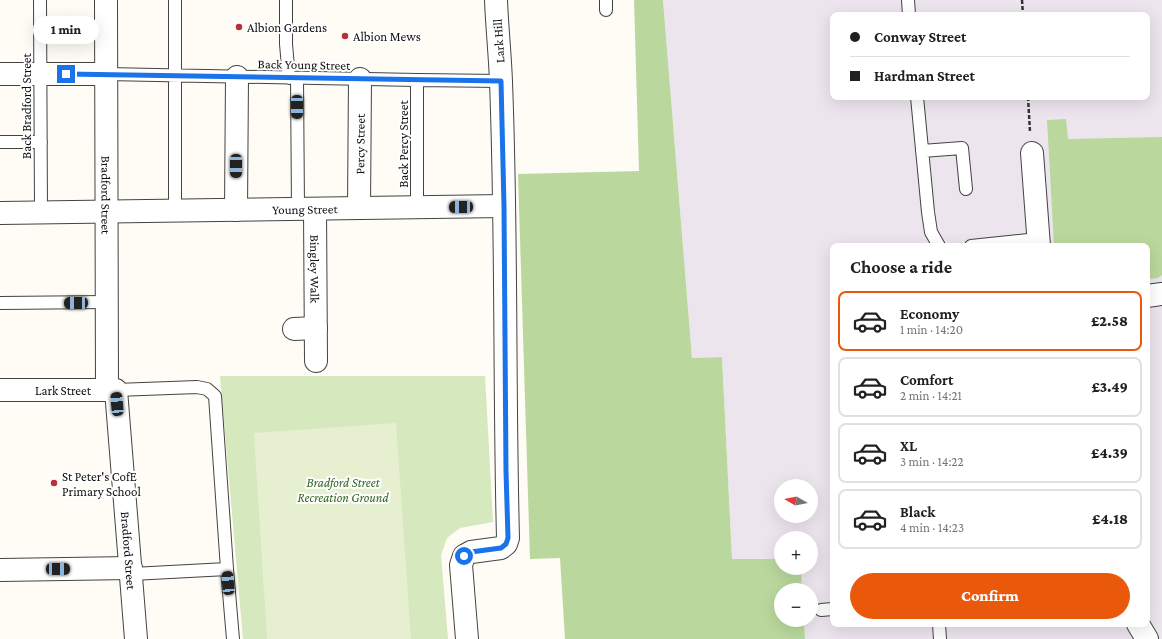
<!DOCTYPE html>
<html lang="en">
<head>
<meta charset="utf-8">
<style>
  body { margin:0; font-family:"Crimson Pro",serif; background:#f6f6f6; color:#202124; height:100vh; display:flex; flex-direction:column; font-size:15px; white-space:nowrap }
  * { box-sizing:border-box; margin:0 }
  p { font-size:13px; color:#757577 }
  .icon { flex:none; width:22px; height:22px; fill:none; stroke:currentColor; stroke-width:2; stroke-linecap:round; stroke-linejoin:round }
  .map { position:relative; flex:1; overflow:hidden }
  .drawer { position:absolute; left:830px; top:243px; width:320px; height:384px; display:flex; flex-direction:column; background:#fff; border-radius:8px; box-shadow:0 4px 16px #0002 }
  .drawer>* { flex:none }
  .top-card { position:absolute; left:830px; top:12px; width:320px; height:88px; border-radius:8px; box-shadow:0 4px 16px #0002; display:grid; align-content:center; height:88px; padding:0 20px; background:#fff }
  .needle { width:26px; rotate:279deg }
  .tools { position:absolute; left:774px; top:479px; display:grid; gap:8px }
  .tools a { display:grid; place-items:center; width:44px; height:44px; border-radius:50%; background:#fff; box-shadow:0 4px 16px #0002; font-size:20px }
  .end { position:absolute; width:18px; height:18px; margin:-9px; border:5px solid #1a73e8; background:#fff; box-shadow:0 0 0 2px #fff }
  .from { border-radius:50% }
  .bubble { position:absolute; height:28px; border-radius:14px; background:#fff; box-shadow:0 4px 16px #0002; font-size:13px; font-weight:800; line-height:28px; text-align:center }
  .car { position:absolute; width:12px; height:24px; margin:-12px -6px; border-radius:5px; box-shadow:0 0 3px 1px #0007; background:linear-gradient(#222 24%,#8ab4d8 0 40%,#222 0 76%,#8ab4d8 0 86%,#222 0) }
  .top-card b { display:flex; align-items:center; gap:14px; height:38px; font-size:15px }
  .top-card b+b { border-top:1px solid #e0e0e0 }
  .top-card i { width:10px; height:10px; background:#202124 }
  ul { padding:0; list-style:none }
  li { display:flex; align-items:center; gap:12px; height:60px; margin:0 8px 6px; padding:0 12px; border:2px solid #e0e0e0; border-radius:8px }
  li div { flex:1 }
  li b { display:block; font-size:15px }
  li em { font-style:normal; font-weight:800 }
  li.on { border-color:#ea580c }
  li>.icon { width:36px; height:36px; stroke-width:1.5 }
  h2 { padding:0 20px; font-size:18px; line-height:48px }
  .primary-button { display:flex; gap:8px; margin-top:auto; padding:8px 20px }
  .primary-button a { flex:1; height:46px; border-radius:24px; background:#ea580c; color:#fff; font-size:16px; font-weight:800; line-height:46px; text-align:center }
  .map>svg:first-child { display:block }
  .industrial { fill:#ede5ee; fill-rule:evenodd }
  .green { fill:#d6e8be }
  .forest { fill:#bad89e }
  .pitch { fill:#e6f0d0 }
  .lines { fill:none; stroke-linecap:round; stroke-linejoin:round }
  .service-casing { stroke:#434343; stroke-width:14 }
  .minor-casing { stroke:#434343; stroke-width:24 }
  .path { stroke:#323232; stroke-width:2.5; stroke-dasharray:4 2; stroke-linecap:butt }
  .service { stroke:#fff; stroke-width:12 }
  .minor { stroke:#fff; stroke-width:22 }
  .route { stroke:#1a73e8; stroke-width:5 }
  .poi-dot { fill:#ba2e3a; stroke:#fff; stroke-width:1.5 }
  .labels { text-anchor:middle; stroke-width:4; stroke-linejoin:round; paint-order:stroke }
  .poi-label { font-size:13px; fill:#101010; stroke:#fff; text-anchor:start }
  .street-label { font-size:13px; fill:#101010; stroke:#fff }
  .park-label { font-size:13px; font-style:italic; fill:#336623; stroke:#fff }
</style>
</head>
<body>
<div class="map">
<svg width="1162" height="639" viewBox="0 0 1162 639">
  <rect width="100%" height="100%" fill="#fefcf4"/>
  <path class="industrial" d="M663,0h499v639h-357l-1,-19h7v-30h-9l-1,-22h10v-30h-30v21h-49l-10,-202 -30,1zM833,15h314v82h-314zM833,246h314v378h-314zM781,486h30v30h-30z"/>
  <path class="green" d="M220,376h265l8,146 -33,6 -13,10 -6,17 7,84h-205z"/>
  <path class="forest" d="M634,0h29l29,358 30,-1 10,202h49v9h20l1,22h-21v30h23l1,19h-240l-5,-81 -30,1 -12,-385 121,-3z
    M1066,119l2,20 94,-2v138l-4,3 -11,1v-33h-93l-7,-126z"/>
  <path class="pitch" d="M396,423l15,216h-144l-13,-206z"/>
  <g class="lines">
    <g class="service-casing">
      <path id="service" d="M40,0l1,212
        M175,0v211
        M286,0v44l3,34
        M606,0v10
        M908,0l1,15
        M106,74l311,6 84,1
        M297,78l1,131
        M417,80v127
        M917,97l11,115 3,20 8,14
        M0,142h41
        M922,151l40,-3 4,41
        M971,246l67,-7
        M0,303l106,-1
        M116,390l81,-3 10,2 8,7 12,173 6,70
        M132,574l95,-5
        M821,610l12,-1
        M939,624l1,15"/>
    </g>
    <g class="minor-casing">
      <g id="minor">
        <path id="s1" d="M106,0l1,390"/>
        <path d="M0,74h106"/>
        <path d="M1032,153l7,93"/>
        <path id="s2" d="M359,208l1,-129"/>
        <path id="s3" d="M315,209l1,152"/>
        <path d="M236,210l1,-133"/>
        <path id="s4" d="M0,213l504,-7"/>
        <path d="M1147,296l15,-2"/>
        <path d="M294,329l22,-1"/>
        <path id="s5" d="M0,390h116l20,249"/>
        <path d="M0,570l131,-2"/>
        <path d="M1138,624l9,15"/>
        <path d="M467,639l-6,-74 3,-9 7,-4 30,-4 5,-4 2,-6c-4,-152 -1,-304 -7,-456 -1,-28 -4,-55 -5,-82"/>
      </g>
    </g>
    <path class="path" d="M1022,0l1,15
      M1028,97l2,35"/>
    <use href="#service" class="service"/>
    <use href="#minor" class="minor"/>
  </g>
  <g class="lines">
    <path class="route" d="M66,74l435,7 3,125 2,265 2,67 -2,6 -5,4 -30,4 -7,4"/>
  </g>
  <g class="poi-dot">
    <circle cx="239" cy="27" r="4"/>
    <circle cx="345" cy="36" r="4"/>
    <circle cx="54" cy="483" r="4"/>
  </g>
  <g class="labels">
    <g class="poi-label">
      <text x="247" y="32">Albion Gardens</text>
      <text x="353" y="41">Albion Mews</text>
      <text x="62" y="481">St Peter's CofE<tspan x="62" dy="15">Primary School</tspan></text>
    </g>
    <g class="street-label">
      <text transform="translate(498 41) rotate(-94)" y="5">Lark Hill</text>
      <text transform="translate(304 64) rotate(1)" y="5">Back Young Street</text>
      <text transform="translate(26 106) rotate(-90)" y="5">Back Bradford Street</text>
      <text dy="5" stroke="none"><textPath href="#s2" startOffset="64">Percy Street</textPath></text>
      <text transform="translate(403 144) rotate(-90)" y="5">Back Percy Street</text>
      <text dy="5" stroke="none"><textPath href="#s1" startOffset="195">Bradford Street</textPath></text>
      <text dy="5" stroke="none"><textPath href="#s4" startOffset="305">Young Street</textPath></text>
      <text dy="5" stroke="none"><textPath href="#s3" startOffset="60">Bingley Walk</textPath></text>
      <text dy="5" stroke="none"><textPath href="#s5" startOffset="63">Lark Street</textPath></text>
      <text dy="5" stroke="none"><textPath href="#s5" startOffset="277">Bradford Street</textPath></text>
    </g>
    <g class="park-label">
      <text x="343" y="487">Bradford Street<tspan x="343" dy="15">Recreation Ground</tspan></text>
    </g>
  </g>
</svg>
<div class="tools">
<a><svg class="needle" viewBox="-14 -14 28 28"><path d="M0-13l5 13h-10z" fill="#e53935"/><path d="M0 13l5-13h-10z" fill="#757577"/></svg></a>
<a>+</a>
<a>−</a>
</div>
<i class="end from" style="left:464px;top:556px"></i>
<i class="end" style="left:66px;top:74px"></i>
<div class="bubble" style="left:33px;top:16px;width:66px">1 min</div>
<i class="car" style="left:297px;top:107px;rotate:180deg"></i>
<i class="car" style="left:236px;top:166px;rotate:180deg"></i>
<i class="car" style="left:461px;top:207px;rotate:269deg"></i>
<i class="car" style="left:76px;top:303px;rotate:269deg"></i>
<i class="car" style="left:117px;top:404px;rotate:355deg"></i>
<i class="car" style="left:58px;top:569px;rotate:90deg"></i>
<i class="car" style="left:228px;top:583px;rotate:355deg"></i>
<div class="top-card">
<b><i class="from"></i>Conway Street</b>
<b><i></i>Hardman Street</b>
</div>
<section class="drawer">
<h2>Choose a ride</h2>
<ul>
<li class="on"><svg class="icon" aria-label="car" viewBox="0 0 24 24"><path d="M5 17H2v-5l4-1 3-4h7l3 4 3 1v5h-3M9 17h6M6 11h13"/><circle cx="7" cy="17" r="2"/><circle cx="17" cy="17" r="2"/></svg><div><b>Economy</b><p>1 min · 14:20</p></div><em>£2.58</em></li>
<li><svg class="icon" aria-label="car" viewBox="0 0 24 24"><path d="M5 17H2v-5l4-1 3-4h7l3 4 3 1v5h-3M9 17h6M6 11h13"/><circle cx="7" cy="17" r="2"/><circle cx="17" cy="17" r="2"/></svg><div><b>Comfort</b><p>2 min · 14:21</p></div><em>£3.49</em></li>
<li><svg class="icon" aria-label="car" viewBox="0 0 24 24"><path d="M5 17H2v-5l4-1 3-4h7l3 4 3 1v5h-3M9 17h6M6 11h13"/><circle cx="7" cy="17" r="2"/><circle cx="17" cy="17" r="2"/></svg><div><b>XL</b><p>3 min · 14:22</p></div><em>£4.39</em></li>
<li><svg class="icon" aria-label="car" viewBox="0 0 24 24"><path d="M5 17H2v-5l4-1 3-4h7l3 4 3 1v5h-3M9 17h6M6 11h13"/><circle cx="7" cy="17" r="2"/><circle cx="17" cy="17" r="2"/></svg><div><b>Black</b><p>4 min · 14:23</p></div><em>£4.18</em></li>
</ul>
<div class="primary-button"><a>Confirm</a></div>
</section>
</div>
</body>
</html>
